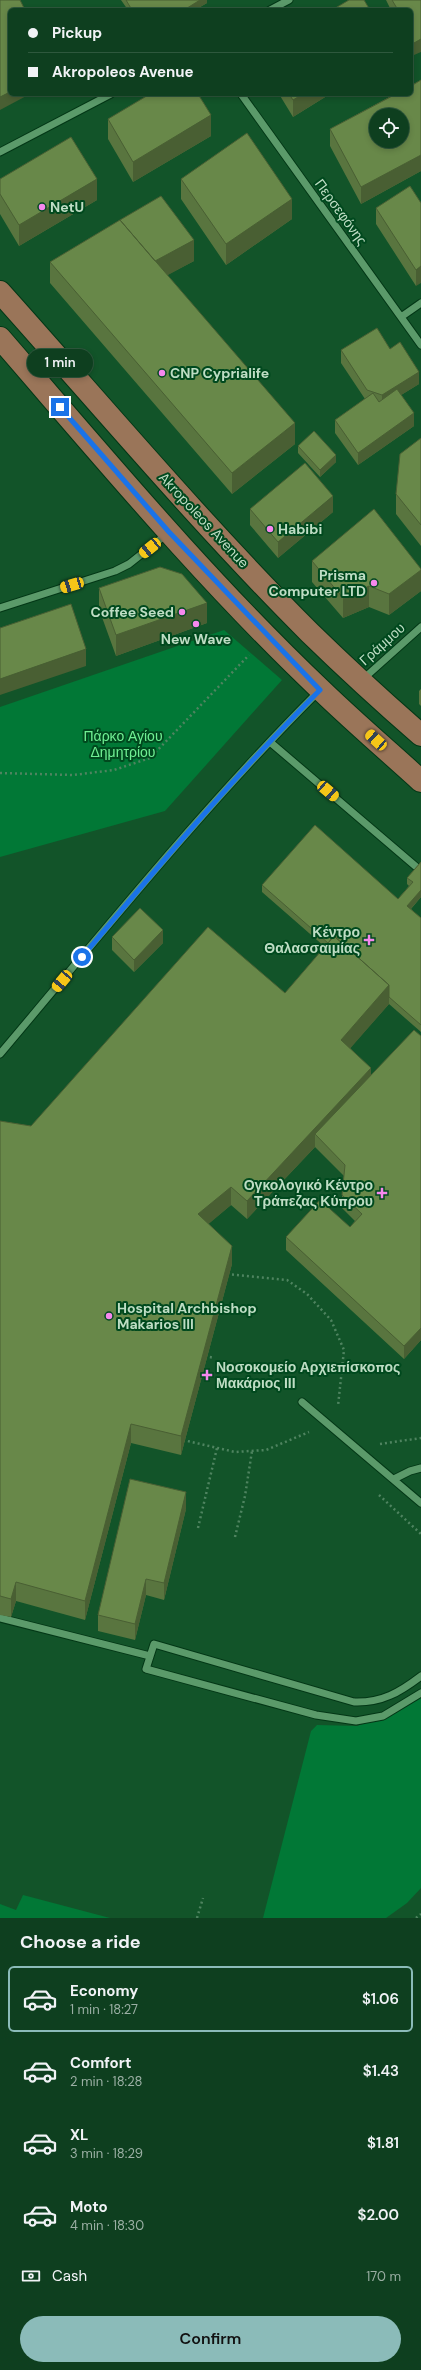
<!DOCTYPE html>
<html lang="en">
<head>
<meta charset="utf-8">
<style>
  body { margin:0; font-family:"DM Sans",sans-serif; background:#174628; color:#f1f3f6; height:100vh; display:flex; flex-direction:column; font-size:15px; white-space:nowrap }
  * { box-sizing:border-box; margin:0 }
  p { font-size:13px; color:#9bafa4 }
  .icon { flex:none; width:22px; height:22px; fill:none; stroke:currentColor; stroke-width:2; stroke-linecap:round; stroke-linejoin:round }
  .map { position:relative; height:1918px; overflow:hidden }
  .drawer { display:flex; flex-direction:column; background:#0e3f1f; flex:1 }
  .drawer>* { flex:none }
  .guide { position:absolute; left:8px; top:8px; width:405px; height:88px; border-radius:6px; box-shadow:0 2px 6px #0003,0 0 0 1px #2e583d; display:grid; align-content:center; height:88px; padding:0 20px; background:#0e3f1f }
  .controls { position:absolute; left:369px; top:108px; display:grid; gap:8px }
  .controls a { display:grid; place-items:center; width:40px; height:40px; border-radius:50%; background:#0e3f1f; box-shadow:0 2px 6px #0003,0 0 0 1px #2e583d; font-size:20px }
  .end { position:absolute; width:18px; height:18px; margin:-9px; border:5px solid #1a73e8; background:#fff; box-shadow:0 0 0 2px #fff }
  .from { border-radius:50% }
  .bubble { position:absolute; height:28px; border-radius:14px; background:#0e3f1f; box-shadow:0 2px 6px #0003,0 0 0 1px #2e583d; font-size:13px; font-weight:600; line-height:28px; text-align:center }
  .car { position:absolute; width:12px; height:24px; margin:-12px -6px; border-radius:5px; box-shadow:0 0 3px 1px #0007; background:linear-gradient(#f5c518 24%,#345 0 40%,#f5c518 0 76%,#345 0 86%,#f5c518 0) }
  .guide b { display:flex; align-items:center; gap:14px; height:38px; font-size:15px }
  .guide b+b { border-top:1px solid #2e583d }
  .guide i { width:10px; height:10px; background:#f1f3f6 }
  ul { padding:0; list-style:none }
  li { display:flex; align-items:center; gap:12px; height:66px; margin:0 8px 6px; padding:0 12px; border:2px solid transparent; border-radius:6px }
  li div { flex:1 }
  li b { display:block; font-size:15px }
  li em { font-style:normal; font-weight:600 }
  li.current { border-color:#8bbbb9 }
  li>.icon { width:36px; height:36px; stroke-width:1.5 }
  h2 { padding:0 20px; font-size:18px; line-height:48px }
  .pay { display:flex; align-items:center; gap:10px; height:44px; padding:0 20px; font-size:15px }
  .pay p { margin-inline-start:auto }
  .cta { display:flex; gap:8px; margin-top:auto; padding:8px 20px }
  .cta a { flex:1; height:46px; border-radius:24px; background:#8bbbb9; color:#111; font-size:16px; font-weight:600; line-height:46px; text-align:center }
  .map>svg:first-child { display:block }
  .green { fill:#017836 }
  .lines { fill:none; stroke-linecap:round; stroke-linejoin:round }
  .minor-casing { stroke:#033716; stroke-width:9 }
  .major-casing { stroke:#033716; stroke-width:24 }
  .path { stroke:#4f8460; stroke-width:2.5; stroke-dasharray:2 3; stroke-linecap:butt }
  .minor { stroke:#5b9a6a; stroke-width:7 }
  .major { stroke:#9a7559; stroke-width:22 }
  .wall { fill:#59753f }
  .shaded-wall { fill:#495f33 }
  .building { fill:#688849; stroke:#495f33; fill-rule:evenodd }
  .route { stroke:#1a73e8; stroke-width:5 }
  .poi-dot { fill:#f688ed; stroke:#00491e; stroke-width:1.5 }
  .labels { text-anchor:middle; stroke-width:4; stroke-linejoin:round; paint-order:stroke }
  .poi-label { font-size:14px; font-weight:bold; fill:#beddc4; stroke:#00491e; text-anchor:start }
  .street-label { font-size:14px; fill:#beddc4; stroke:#00491e }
  .park-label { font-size:14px; fill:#70f094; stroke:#00491e }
</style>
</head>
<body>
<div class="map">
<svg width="421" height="1918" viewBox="0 0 421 1918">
  <rect width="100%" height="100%" fill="#125429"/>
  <path class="green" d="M224,630l58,50 -117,131 -165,46v-150z
    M421,1693v195l-14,15 -21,15h-123l48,-187 6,-6 40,1 25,-9z
    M23,1895l87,23h-110v-14l16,6z"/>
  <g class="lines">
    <g class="minor-casing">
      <path id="minor" d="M270,10l19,-10
        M241,94l180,251
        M0,152l111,-58
        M401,317l20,-14
        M0,608l115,-37 14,-7 39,-31
        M362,680l59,-53
        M270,742l150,128
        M0,1054c104,-123 205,-249 319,-363
        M302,1402l119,101
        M394,1479l16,-8 11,-3
        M0,1618l150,38
        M421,1676c-21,16 -39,27 -67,26l-200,-58 -8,25 170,46 40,6 27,-5 38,-23"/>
    </g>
    <g class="major-casing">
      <path id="major" d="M0,292c102,114 201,232 310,341 36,35 73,69 111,102
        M0,338c104,120 206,243 321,352 32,31 67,61 100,91"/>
    </g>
    <path class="path" d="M0,773l73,2 41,-5 36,-12 99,-103
      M227,1274l60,6 20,14 24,26 13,30 -6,56
      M205,1356l9,2
      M183,1440l52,12 31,-2 43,-18
      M380,1444l41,-6
      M379,1495l42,39
      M198,1528l19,-80
      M235,1537l10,-41 7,-45
      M197,1918l6,-20
      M416,1918l5,-4"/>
    <use href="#minor" class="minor"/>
    <use href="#major" class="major"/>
  </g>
  <path class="wall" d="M121,0h86v3l-12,7h-67z
    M386,0h35l-7,55 -3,-6v-39h-20z
    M421,80v91l-60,33 -31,-58v-17z
    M279,94h51l-37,23z
    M108,119l103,17 -78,46 -25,-43z
    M0,179l97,21 -78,46 -19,-32z
    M181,179l111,40 -66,46 -45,-66z
    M421,203l-5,83 -40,-62v-16z
    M120,220l74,41 -27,14 128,169 -63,50 -182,-211v-21z
    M390,349l29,35 -18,11 13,31 -56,39 -23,-32v-13l30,-21 -24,-36v-13z
    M421,438v108l-25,-32v-20z
    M298,446l38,16 -16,15 -22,-24z
    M250,509l83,3 -55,46 -28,-33z
    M312,561l109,8v22l-32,24 -20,-8 -26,11 -31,-36z
    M99,588l108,35 -91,33 -17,-47z
    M421,689v17l-2,-2v-13z
    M421,862v35l-10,12 10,9v114l-32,-28 -39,44 21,27 50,-39v304l-17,19 -118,-109v-13l64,-10 5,-6 -13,-13v-13l2,-19 -29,-29 -68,72 -16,-14 -23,19 24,40 -51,191 -50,-12 -46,177 -69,-19 -5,16 -11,-2v-494l31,5 254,-133 40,-46 -63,-55v-7l136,14 11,-13 -2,-2v-6z
    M112,937l51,6 -29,29 -22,-22z
    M186,1509l-22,91 -18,-5 -11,45 -37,-9v-16z"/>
  <path class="shaded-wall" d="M200,0h7v3l-12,7h-11z
    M421,39v13l-7,3v-12z
    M10,92v2h20l-30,16v-13z
    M303,94h27l-37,23v-17z
    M211,115v21l-78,46v-20z
    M421,155v16l-60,33v-17z
    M97,179v21l-78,46v-21z
    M292,199v20l-66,46v-21z
    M194,240v21l-39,21v-21z
    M421,266v17l-5,3v-16z
    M419,372v12l-37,23v-12z
    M414,413v13l-56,39v-12z
    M295,423v21l-63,50v-21z
    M336,455v7l-16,15v-7z
    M333,496v16l-55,46v-16z
    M421,570v21l-32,24v-21z
    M369,586v21l-26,11v-20z
    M207,603v20l-91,33v-21z
    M86,649v17l-86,29v-16z
    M421,890v7l-14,16v-7z
    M163,930v13l-29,29v-12z
    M389,985v19l-48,55v-19z
    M371,1068v19l-56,47v13l-68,72v-18z
    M231,1187v18l-33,28v-19z
    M232,1246v18l-51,191v-19z
    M421,1328v12l-17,19v-13z
    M131,1424v19l-46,177v-19z
    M186,1492v17l-22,91v-17z
    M146,1579v16l-11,45v-16z
    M16,1582v19l-5,16v-18z"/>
  <path class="building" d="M0,0h20l5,10h-15v82l-10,5z
    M126,0h74l-16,10h-52z
    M349,0h15l6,10h-38z
    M392,0h29v39l-7,4 -3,-7v-26h-13z
    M421,80v75l-60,32 -31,-58 66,-35h15v-8zM376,115h26v26h-26z
    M150,94h48l13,21 -78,47 -25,-43z
    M289,94h14l-10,6z
    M247,133l45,66 -66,45 -45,-65z
    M71,137l26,42 -78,46 -19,-31v-15z
    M410,186l11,17v63l-5,4 -40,-62z
    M161,196l33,44 -39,21 -35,-41z
    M120,220l175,203 -63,50 -182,-211z
    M377,328l13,21 10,-7 19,30 -37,23 -15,-5 -26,-40z
    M397,389l17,24 -56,40 -23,-33 38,-27 6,9z
    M314,431l22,24 -16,15 -22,-24z
    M421,438v87l-25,-31 4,-40z
    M305,463l28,33 -55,46 -28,-33z
    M374,509l47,60v1l-32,24 -20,-8 -26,12 -31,-37z
    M160,567l22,7 25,29 -91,32 -17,-47z
    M71,604l15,45 -86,30v-51z
    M315,825l83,74 15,-17 -6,-4 14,-16v28l-14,16 14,12v107l-32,-28v-12l-55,-49 -6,7 -66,-58z
    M140,908l23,22 -29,30 -22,-23z
    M208,927l77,66 49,-57 55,49 -48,55 30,28 -124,133 -16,-14 -33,27 34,32 -51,190 -50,-12 -46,177 -69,-19 -5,17 -11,-3v-475l31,5z
    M414,1030l7,6v292l-17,18 -118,-109 34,-37 30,27 12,-13 -20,-19 3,-30 -30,-31z
    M130,1479l56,13 -22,91 -18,-4 -11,45 -37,-9z"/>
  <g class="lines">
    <path class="route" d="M60,407l109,125 151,158c-84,84 -161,175 -238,267"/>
  </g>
  <g class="poi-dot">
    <circle cx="42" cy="207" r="4"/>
    <circle cx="162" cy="373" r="4"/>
    <circle cx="270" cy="529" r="4"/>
    <circle cx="374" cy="583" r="4"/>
    <circle cx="182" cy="612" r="4"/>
    <circle cx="196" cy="624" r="4"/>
    <path d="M367 934h4v4h4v4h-4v4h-4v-4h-4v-4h4z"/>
    <path d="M380 1187h4v4h4v4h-4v4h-4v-4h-4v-4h4z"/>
    <circle cx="109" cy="1316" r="4"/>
    <path d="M205 1369h4v4h4v4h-4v4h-4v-4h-4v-4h4z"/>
  </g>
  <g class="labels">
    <g class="poi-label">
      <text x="50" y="212">NetU</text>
      <text x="170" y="378">CNP Cyprialife</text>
      <text x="278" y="534">Habibi</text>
      <text x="366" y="580" text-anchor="end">Prisma<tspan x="366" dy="16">Computer LTD</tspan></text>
      <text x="174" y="617" text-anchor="end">Coffee Seed</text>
      <text x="196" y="644" text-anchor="middle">New Wave</text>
      <text x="360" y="937" text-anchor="end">Κέντρο<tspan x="360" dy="16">Θαλασσαιμίας</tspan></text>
      <text x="373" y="1190" text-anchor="end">Ογκολογικό Κέντρο<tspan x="373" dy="16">Τράπεζας Κύπρου</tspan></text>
      <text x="117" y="1313">Hospital Archbishop<tspan x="117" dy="16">Makarios III</tspan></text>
      <text x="216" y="1372">Νοσοκομείο Αρχιεπίσκοπος<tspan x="216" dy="16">Μακάριος ΙΙΙ</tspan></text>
    </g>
    <g class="street-label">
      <text transform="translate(341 212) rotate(54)" y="5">Περσεφόνης</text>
      <text transform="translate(204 520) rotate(47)" y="5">Akropoleos Avenue</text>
      <text transform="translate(382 644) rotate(-42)" y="5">Γράμμου</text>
    </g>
    <g class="park-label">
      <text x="123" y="741">Πάρκο Αγίου<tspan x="123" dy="16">Δημητρίου</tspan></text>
    </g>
  </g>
</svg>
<div class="controls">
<a><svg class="icon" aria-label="locate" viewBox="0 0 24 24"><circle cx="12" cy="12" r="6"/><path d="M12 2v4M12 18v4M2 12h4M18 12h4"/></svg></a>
</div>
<i class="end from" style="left:82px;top:957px"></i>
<i class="end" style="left:60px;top:407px"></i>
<div class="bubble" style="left:27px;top:349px;width:66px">1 min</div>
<i class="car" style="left:150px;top:548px;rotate:231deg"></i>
<i class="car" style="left:72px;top:585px;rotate:253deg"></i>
<i class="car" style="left:376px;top:740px;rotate:312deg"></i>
<i class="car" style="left:328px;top:791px;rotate:131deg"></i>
<i class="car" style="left:62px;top:981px;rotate:220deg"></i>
<div class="guide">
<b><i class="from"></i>Pickup</b>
<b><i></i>Akropoleos Avenue</b>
</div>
</div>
<section class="drawer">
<h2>Choose a ride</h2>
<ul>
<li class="current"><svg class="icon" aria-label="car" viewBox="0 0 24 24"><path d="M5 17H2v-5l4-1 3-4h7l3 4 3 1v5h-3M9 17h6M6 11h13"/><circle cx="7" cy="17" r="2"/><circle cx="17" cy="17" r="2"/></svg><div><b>Economy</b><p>1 min · 18:27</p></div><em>$1.06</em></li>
<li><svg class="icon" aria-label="car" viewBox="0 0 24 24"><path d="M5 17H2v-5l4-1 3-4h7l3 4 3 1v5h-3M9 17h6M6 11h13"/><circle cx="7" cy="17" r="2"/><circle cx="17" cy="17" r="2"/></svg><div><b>Comfort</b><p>2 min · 18:28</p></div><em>$1.43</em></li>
<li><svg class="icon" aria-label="car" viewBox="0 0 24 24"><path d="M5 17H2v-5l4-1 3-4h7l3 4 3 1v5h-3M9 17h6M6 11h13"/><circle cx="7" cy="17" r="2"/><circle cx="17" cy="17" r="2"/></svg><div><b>XL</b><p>3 min · 18:29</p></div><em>$1.81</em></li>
<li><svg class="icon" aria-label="car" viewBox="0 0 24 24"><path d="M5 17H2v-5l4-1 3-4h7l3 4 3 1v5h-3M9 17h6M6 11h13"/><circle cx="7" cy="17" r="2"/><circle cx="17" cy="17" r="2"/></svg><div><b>Moto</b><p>4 min · 18:30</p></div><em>$2.00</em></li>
</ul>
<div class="pay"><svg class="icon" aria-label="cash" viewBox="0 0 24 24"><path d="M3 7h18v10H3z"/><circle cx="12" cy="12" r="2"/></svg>Cash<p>170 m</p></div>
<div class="cta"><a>Confirm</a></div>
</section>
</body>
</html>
